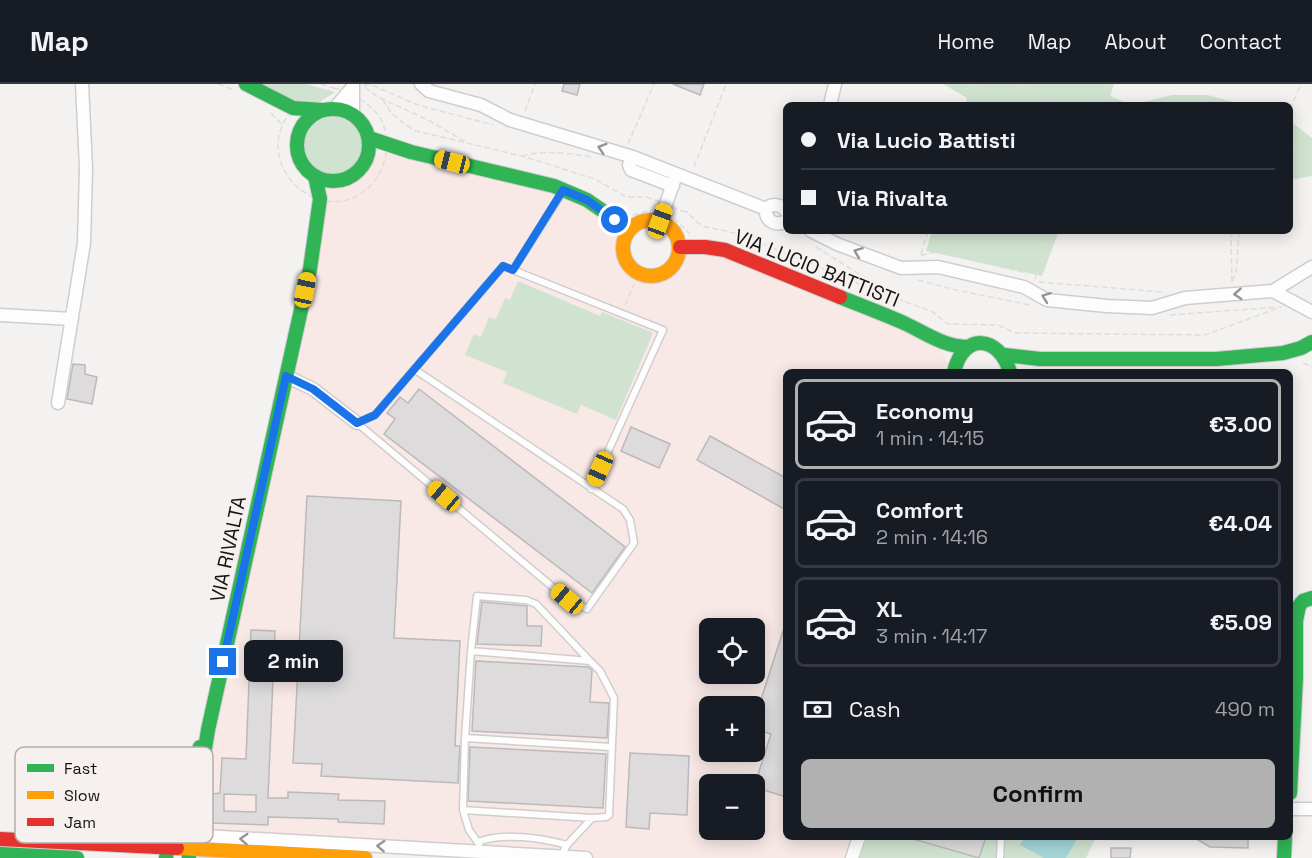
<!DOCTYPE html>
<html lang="en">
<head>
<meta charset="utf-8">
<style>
  body { margin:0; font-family:"Space Grotesk",sans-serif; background:#20242c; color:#f1f3f6; height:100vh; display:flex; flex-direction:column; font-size:22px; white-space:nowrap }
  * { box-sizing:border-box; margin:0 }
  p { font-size:20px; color:#9ea1a6 }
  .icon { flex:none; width:33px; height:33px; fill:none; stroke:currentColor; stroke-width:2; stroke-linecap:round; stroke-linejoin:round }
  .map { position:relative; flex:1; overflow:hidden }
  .side { position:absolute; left:783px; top:285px; width:510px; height:471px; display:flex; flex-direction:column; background:#171b24; border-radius:9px; box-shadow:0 3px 15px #0003 }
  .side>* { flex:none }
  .guide { position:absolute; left:783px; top:18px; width:510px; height:132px; border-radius:9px; box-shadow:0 3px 15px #0003; display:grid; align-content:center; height:132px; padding:0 18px; background:#171b24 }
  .tools { position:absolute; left:699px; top:534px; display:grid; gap:12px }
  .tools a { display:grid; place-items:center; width:66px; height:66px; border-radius:9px; background:#171b24; box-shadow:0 3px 15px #0003; font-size:30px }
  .end { position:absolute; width:27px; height:27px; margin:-14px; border:8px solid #1a73e8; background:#fff; box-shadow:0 0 0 3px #fff }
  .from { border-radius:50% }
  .bubble { position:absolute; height:42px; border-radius:9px; background:#171b24; box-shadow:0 3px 15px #0003; font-size:20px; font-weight:700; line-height:42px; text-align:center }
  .car { position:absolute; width:18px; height:36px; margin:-18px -9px; border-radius:8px; box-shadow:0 0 4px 2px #0007; background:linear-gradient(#f5c518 24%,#345 0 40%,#f5c518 0 76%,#345 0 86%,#f5c518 0) }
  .guide b { display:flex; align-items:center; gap:21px; height:57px; font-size:22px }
  .guide b+b { border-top:2px solid #363941 }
  .guide i { width:15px; height:15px; background:#f1f3f6 }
  ul { padding:10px 0 0; list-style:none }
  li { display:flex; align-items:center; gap:18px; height:90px; margin:0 12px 9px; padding:0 6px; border:3px solid #363941; border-radius:9px }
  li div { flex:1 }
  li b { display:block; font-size:22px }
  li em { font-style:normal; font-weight:700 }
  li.selected { border-color:#b1b1b2 }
  li>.icon { width:54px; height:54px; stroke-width:1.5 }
  .pay { display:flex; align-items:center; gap:15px; height:66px; padding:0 18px; font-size:22px }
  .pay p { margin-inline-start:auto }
  .action { display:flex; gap:12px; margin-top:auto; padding:12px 18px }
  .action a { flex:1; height:69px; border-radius:9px; background:#b1b1b2; color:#111; font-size:24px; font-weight:700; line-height:69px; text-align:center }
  header { display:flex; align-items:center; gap:36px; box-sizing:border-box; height:84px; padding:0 30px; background:#171b24; border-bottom:2px solid #363941 }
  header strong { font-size:28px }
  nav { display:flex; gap:33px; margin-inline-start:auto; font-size:21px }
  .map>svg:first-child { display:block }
  .industrial { fill:#f8e9e6; fill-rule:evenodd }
  .green { fill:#d0e3d0 }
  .water { fill:#a4d5d8 }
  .building { fill:#dddbdb; stroke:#bbb9b9; stroke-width:1.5; fill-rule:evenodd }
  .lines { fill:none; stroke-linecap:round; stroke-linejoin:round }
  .lane-casing { stroke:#d0cecd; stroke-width:9 }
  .street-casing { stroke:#d0cecd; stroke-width:15 }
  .fast-casing { stroke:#d0cecd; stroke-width:16 }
  .slow-casing { stroke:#d0cecd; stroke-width:16 }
  .jam-casing { stroke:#d0cecd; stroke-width:16 }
  .path { stroke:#dedddc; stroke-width:1.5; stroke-dasharray:6 3; stroke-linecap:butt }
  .lane { stroke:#fdfdfd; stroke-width:6 }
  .street { stroke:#fdfdfd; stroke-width:12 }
  .fast { stroke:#30b455; stroke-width:14 }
  .slow { stroke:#ff9f0a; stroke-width:14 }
  .jam { stroke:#e5322d; stroke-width:14 }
  .path-bridge { stroke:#dedddc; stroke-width:1.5; stroke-dasharray:6 3; stroke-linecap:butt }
  .oneway { stroke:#959493 }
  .route { stroke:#1a73e8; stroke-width:8 }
  .labels { text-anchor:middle; stroke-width:6; stroke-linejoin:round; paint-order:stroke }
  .street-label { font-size:20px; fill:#151312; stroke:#f6f1ee }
  .key { fill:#f6f1ee; stroke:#b2aeac; stroke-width:1.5 }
  .key-label { font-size:16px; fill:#151312 }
</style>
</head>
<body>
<header>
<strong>Map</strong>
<nav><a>Home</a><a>Map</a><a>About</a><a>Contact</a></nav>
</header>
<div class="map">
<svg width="1312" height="774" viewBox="0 0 1312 774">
  <rect width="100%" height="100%" fill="#f4f2f0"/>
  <path class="industrial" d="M411,68l143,34 75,43 -5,8 -2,10 2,10 5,9 7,6 10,4h11l15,-10 6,-8 2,-11h25l230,95 9,13 7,17h-165v465h73l-7,21h-266l-399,-23 133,-636 15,-19 18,-6 7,-7 6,-9 20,-5zM710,544h44v46h-44zM710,622h44v46h-44zM710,700h44v46h-44z"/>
  <path class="green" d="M256,0h50l29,8 -23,15z
    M943,0h171l-4,12 21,9 41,-10h35l38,10h-280l2,-7z
    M304 62a29 29 0 1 1 58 0a29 29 0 1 1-58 0Z
    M1290,37l22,17v38l-22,4z
    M932,147h127l-17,45 -116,-25z
    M518,197l82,35 2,-4 51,21 -37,87 -35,-15 -4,9 -74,-31 4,-11 -42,-17 9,-21 7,3 8,-20 7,2 9,-21 5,2z
    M867,753h229l-10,21h-226z"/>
  <path class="water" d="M1025,753h53l-12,21h-22l-24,-13z"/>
  <path class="building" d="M564,0h16l-3,11 -15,-4z
    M673,0h31l-4,11z
    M73,280l12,1v9l12,3 -5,27 -25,-5z
    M419,305l206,158 -33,46 -208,-159 11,-15 -8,-6 13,-16 8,6z
    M631,343l39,17 -11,24 -38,-17z
    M710,352l76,42v32l-89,-50z
    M307,412l94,5 -7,137 66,3 -5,105h5l-2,37 -137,-7 1,-12 -29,-1z
    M482,518l45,4v20h15l-1,20 -64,-2z
    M784,544h2v169l-32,-10 17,-53 -17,-5v-8z
    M251,546l24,1 -7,167h20v-6l51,2 -1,6 47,1 -1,23 -46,-2v-3l-70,-2v8l-58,-2 -2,-27h5v-2l7,-1 2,-35 24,1zM224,710l32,1v17l-32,-1z
    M476,577l112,6 4,3 -2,32 19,1 -2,35 -135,-7z
    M470,663l136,7 -3,54 -135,-7z
    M630,669l59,3 -2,59 -37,-2 -1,16 -23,-2z
    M913,753h73l-7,21 -66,-19z
    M1193,753h51l4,2v9l-38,-1z
    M1111,764h20l-1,10h-19z"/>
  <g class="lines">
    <g class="lane-casing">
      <path id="lane" d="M513,186l50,-79
        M414,285l209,140 7,11 4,23 -47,66 -20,-10 -210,-176 18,-8 128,-149 160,64 -72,159
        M471,567l6,-55 49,4 10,4 53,56
        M465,654l-2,72 129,8
        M463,726l6,20 10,14
        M478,758c24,-10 64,-4 89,3
        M561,772l6,-11 25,-27 14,-1 3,-2 5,-117 -14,-27 -10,-10 -119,-10 -6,87 146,9
        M1000,774l1,-21"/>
    </g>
    <g class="street-casing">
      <path id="street" d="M421,0l8,7 52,14 29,15 123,37 133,52c6,-6 15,-5 20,2
        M830,21l5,-21
        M334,25l18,-21
        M353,31v-31
        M633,73l-4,8 2,5 42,16
        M766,125c-1,12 10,18 20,12
        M660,137l15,-43
        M811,147l26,13 64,24 37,-1 86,20 23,13 60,6 45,2 33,-10 88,-7 39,21
        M1273,207l39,-24
        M0,231l72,4
        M286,292l27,13 44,34
        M58,319l26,-160 2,-75 -4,-84
        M1290,725h22
        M181,755l6,-4 399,23
        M852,774l7,-21"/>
    </g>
    <g class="fast-casing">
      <path id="fast" d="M246,0l47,24 29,2
        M297 61a36 36 0 1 1 72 0a36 36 0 1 1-72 0Z
        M369,54l42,14 143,34 33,14 42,29
        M840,213c22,9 44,17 66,27 21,10 37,22 61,23
        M1005,271l35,4h176l67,-6 18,-5 11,-6
        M954,288c9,-40 45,-37 56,0
        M1290,709l6,-115v-57l3,-15 4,-5 9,-3
        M0,770l77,4
        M166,774l8,-51 8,-24 18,-36
        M189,774l-2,-23 14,-62 7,-43 102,-461 10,-70 -5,-23
        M1284,774l1,-21"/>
    </g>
    <g class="slow-casing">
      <path id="slow" d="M623 164a28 28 0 1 1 56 0a28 28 0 1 1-56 0Z
        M177,764l188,10"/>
    </g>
    <g class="jam-casing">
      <path id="jam" d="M680,163h25l20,3 115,47
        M0,755l177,9"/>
    </g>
    <path class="path" d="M218,0l16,6
      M321,0l13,4
      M1018,0l47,21
      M364,2l5,-2 49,21 75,20
      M365,3l11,9 52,24 38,22
      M335,4c23,9 48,20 51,48 2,19 -2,36 -16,50 -46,46 -120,-19 -81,-72 4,-6 9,-12 16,-16 9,-6 20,-6 30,-10z
      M383,15c6,15 19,24 33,32l106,25 73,23 31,18h20l8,3
      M969,21l7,-21
      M1100,21l8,-21
      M1290,25l11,-25
      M525,27l10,-27
      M271,29l11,12
      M628,60l26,-60
      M1290,65l22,4
      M522,72c22,-6 48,-3 70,1
      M694,83l32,-83
      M682,127l5,1 11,11 8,4 34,7 141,59 50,18 17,13 50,1 17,8 190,2 76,-28
      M633,131l18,-5
      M674,134l15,15
      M1231,147l1,53
      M816,163l59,37 6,8
      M921,170l7,-23
      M921,171l16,-3 85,20 5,4
      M1035,195l17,-48
      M918,196l38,10 74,15
      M1232,197l4,-7 3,-43
      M1039,198l124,10
      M625,221l14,-32
      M1170,231l109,-8
      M1303,279l9,4"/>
    <use href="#lane" class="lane"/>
    <use href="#street" class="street"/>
    <use href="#fast" class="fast"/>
    <use href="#slow" class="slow"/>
    <use href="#jam" class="jam"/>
    <path class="path-bridge" d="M655,116l27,11"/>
  </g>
  <defs><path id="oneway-chevron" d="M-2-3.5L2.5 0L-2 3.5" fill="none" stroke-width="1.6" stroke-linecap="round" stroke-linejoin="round" transform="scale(1.5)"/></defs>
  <g class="oneway">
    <use href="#oneway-chevron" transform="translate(602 64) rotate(-163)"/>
    <use href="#oneway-chevron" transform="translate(858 168) rotate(-159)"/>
    <use href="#oneway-chevron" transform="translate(1238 210) rotate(176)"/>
    <use href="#oneway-chevron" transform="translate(1046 213) rotate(-160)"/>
    <use href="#oneway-chevron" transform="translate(244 755) rotate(-177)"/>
    <use href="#oneway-chevron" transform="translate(381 762) rotate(-177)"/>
  </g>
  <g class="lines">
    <path class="route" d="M223,578l63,-286 27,13 44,34 18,-8 128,-149 10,4 50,-80 24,10 28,20"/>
  </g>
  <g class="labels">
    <g class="street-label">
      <text transform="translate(817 184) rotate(22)" y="7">VIA LUCIO BATTISTI</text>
      <text transform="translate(228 465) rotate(-78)" y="7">VIA RIVALTA</text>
    </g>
  </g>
  <rect x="15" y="663" width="198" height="96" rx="9" class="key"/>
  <rect x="27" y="680" width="27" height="8" fill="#30b455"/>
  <rect x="27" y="707" width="27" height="8" fill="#ff9f0a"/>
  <rect x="27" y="734" width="27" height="8" fill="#e5322d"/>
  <g class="key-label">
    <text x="64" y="690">Fast</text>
    <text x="64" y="717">Slow</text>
    <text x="64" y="744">Jam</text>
  </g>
</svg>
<div class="tools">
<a><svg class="icon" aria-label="locate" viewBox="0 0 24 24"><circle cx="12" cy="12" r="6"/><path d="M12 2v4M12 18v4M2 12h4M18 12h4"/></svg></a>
<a>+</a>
<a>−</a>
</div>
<i class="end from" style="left:615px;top:136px"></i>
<i class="end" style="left:223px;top:578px"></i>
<div class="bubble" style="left:244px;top:556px;width:99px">2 min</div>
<i class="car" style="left:452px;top:78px;rotate:284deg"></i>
<i class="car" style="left:660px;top:137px;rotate:20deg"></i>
<i class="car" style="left:305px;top:206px;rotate:12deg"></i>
<i class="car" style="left:600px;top:385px;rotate:204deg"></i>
<i class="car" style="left:444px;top:412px;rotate:310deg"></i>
<i class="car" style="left:567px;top:515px;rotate:310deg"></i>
<div class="guide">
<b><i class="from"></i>Via Lucio Battisti</b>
<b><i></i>Via Rivalta</b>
</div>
<section class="side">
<ul>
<li class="selected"><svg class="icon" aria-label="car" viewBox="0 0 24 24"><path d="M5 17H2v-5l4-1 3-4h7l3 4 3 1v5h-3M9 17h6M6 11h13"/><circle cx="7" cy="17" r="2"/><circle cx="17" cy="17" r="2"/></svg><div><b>Economy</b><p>1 min · 14:15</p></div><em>€3.00</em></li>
<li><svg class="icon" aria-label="car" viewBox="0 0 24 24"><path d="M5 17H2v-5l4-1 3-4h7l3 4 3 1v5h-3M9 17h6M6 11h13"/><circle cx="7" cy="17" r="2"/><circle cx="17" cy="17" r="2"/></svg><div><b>Comfort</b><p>2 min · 14:16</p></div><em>€4.04</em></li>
<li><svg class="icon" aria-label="car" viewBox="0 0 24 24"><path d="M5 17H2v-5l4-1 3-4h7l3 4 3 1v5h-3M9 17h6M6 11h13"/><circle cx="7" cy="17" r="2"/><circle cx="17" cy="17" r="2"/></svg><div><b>XL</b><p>3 min · 14:17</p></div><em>€5.09</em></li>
</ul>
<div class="pay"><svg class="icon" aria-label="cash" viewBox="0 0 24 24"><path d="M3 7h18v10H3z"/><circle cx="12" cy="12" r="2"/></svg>Cash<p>490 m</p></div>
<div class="action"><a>Confirm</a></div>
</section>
</div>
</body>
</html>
